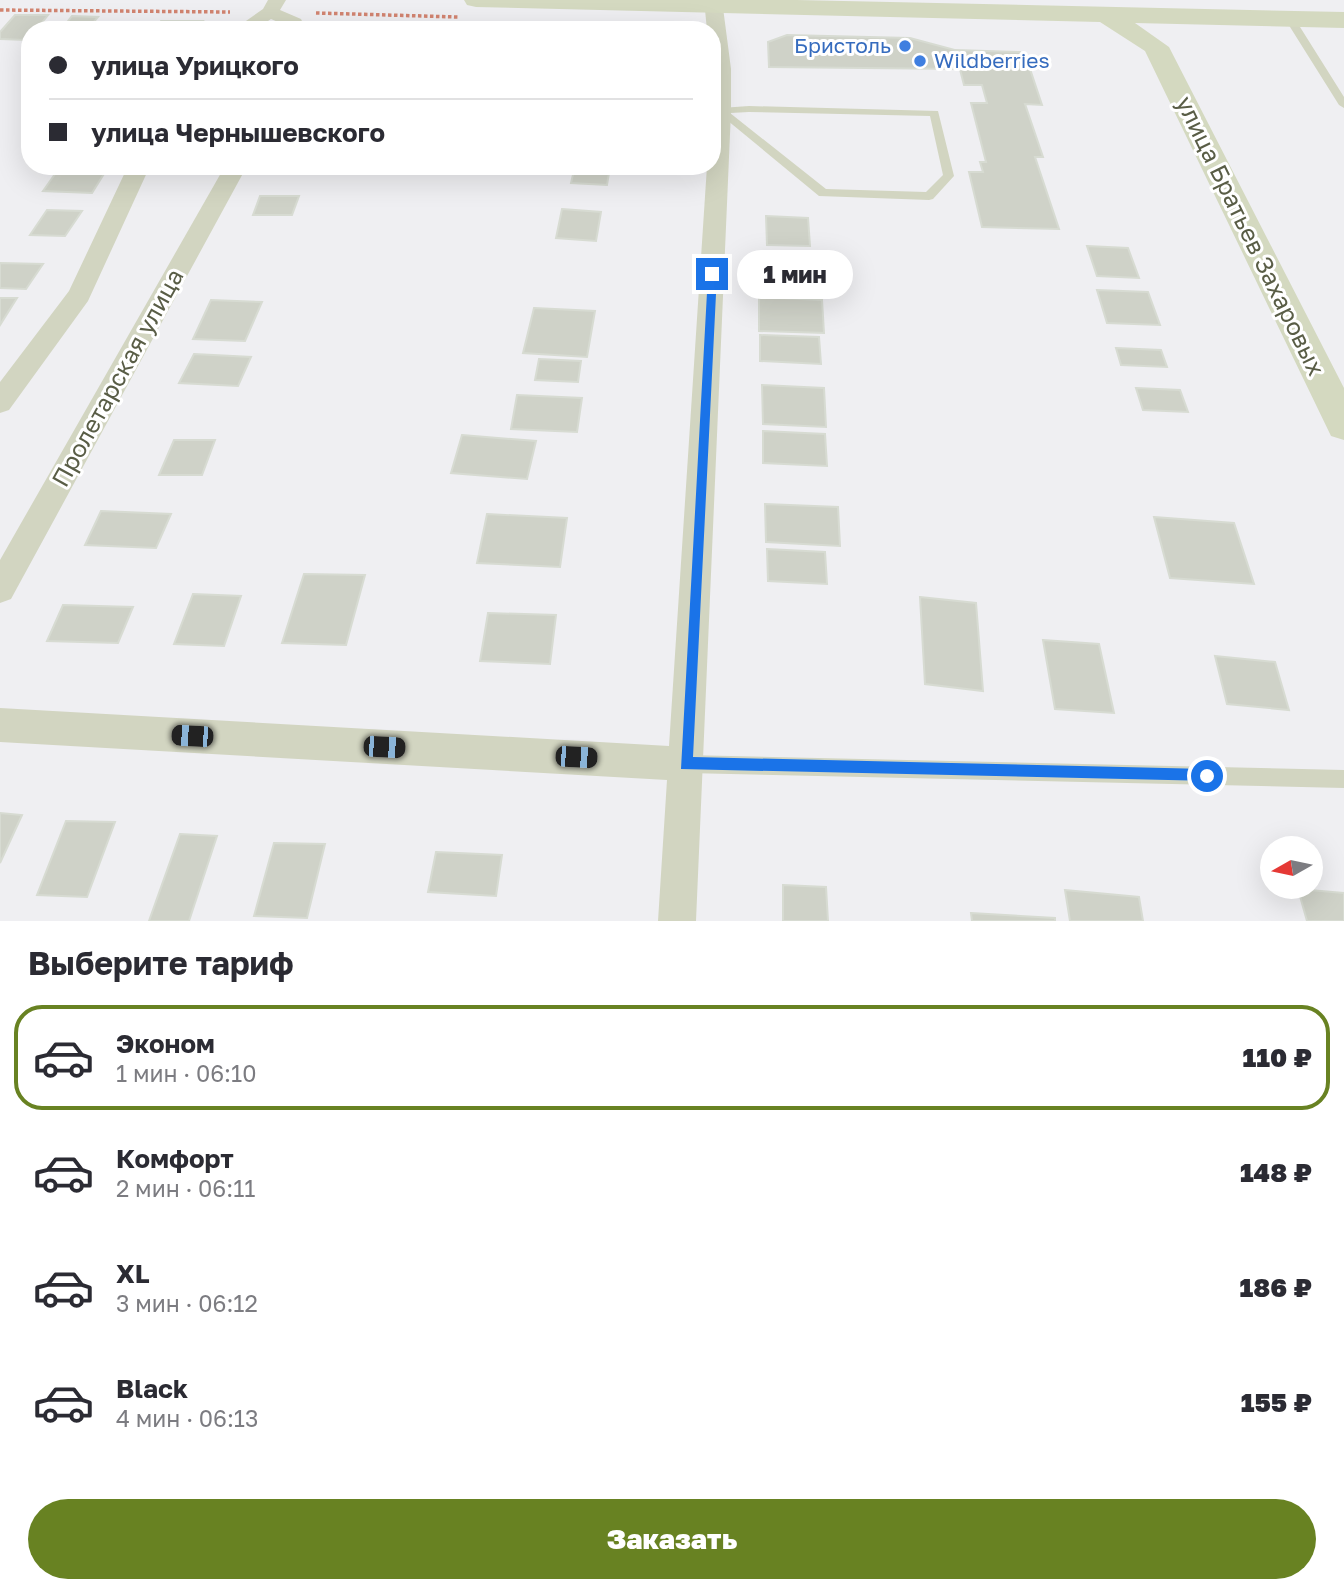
<!DOCTYPE html>
<html lang="ru">
<head>
<meta charset="utf-8">
<style>
  body { margin:0; font-family:"Golos Text",sans-serif; background:#f2f2f3; color:#2b2b33; height:100vh; display:flex; flex-direction:column; font-size:26px; white-space:nowrap }
  * { box-sizing:border-box; margin:0 }
  p { font-size:23px; color:#7c7c81 }
  .icon { flex:none; width:38px; height:38px; fill:none; stroke:currentColor; stroke-width:2; stroke-linecap:round; stroke-linejoin:round }
  .map { position:relative; height:921px; overflow:hidden }
  .details { display:flex; flex-direction:column; background:#fff; flex:1 }
  .details>* { flex:none }
  .banner { position:absolute; left:21px; top:21px; width:700px; height:154px; border-radius:28px; box-shadow:0 7px 28px #0002; display:grid; align-content:center; height:154px; padding:0 28px; background:#fff }
  .needle { width:46px; rotate:261deg }
  .controls { position:absolute; left:1260px; top:836px; display:grid; gap:14px }
  .controls a { display:grid; place-items:center; width:63px; height:63px; border-radius:50%; background:#fff; box-shadow:0 7px 28px #0002; font-size:35px }
  .end { position:absolute; width:32px; height:32px; margin:-16px; border:9px solid #1a73e8; background:#fff; box-shadow:0 0 0 4px #fff }
  .from { border-radius:50% }
  .bubble { position:absolute; height:49px; border-radius:24px; background:#fff; box-shadow:0 7px 28px #0002; font-size:23px; font-weight:800; line-height:49px; text-align:center }
  .car { position:absolute; width:21px; height:42px; margin:-21px -10px; border-radius:9px; box-shadow:0 0 5px 2px #0007; background:linear-gradient(#222 24%,#8ab4d8 0 40%,#222 0 76%,#8ab4d8 0 86%,#222 0) }
  .banner b { display:flex; align-items:center; gap:24px; height:66px; font-size:26px }
  .banner b+b { border-top:2px solid #e1e1e2 }
  .banner i { width:18px; height:18px; background:#2b2b33 }
  ul { padding:0; list-style:none }
  li { display:flex; align-items:center; gap:21px; height:105px; margin:0 14px 10px; padding:0 14px; border:4px solid transparent; border-radius:28px }
  li div { flex:1 }
  li b { display:block; font-size:26px }
  li em { font-style:normal; font-weight:800 }
  li.active { border-color:#688222 }
  li>.icon { width:63px; height:63px; stroke-width:1.5 }
  h2 { padding:0 28px; font-size:32px; line-height:84px }
  .action { display:flex; gap:14px; margin-top:auto; padding:14px 28px }
  .action a { flex:1; height:80px; border-radius:42px; background:#688222; color:#fff; font-size:28px; font-weight:800; line-height:80px; text-align:center }
  .map>svg:first-child { display:block }
  .building { fill:#cfd2c8; stroke:#d7dbd2; stroke-width:2 }
  .lines { fill:none; stroke-linecap:round; stroke-linejoin:round }
  .path { stroke:#d28470; stroke-width:3.5; stroke-dasharray:3.5 2.5; stroke-linecap:butt }
  .service { fill:#d2d5c1; fill-rule:evenodd }
  .minor { fill:#d2d5c1; fill-rule:evenodd }
  .secondary { fill:#d4d9c0; fill-rule:evenodd }
  .route { fill:#1a73e8 }
  .shop-dot { fill:#3f7fe0; stroke:#fff; stroke-width:2.5 }
  .labels { text-anchor:middle; stroke-width:6; stroke-linejoin:round; paint-order:stroke }
  .far-shop-label { font-size:21px; fill:#366cbe; stroke:#fff; text-anchor:end }
  .street-label { font-size:24px; fill:#595d46; stroke:#fff }
</style>
</head>
<body>
<div class="map">
<svg width="1344" height="921" viewBox="0 0 1344 921">
  <rect width="100%" height="100%" fill="#efeff2"/>
  <path class="building" d="M15,15h33l-12,15h-6l-3,10 -27,-1v-7z
    M72,16l26,1 -11,13h-26z
    M161,21h42l-5,9h-43z
    M348,22l25,1 -2,7h-26z
    M491,22h18l-2,8h-18z
    M433,25l33,2 -1,3h-34z
    M787,35l123,3 45,12 5,19 -191,-2 -1,-25z
    M955,50l65,2 4,11h4l14,42 -17,-1 18,53h-8l24,72 -77,-2 -13,-55h14l-3,-10h6l-15,-59h16l-5,-18h-18z
    M293,166h46l-1,6h-47z
    M575,166l35,1 -3,18 -36,-2z
    M60,167l47,2 -15,24 -49,-2z
    M260,196h39l-7,19h-39z
    M562,209l39,3 -5,29 -40,-3z
    M47,210l35,1 -17,25 -35,-1z
    M766,216l42,2 2,28 -43,-1z
    M1087,246l41,2 11,30 -42,-2z
    M765,261l49,2 1,18 -49,-2z
    M0,263l43,1 -17,25 -26,-1z
    M1097,290l51,2 12,33 -53,-2z
    M759,297l63,3 2,33 -65,-2z
    M0,298h17l-17,27z
    M211,300l51,2 -17,39 -52,-2z
    M534,308l61,3 -8,46 -64,-4z
    M760,335l59,2 2,27 -61,-3z
    M1116,348l45,2 6,17 -46,-2z
    M194,354l57,3 -13,29 -59,-3z
    M539,359l42,2 -3,21 -43,-2z
    M762,385l62,3 2,39 -63,-3z
    M1136,388l44,2 8,22 -45,-2z
    M517,395l65,3 -5,34 -66,-3z
    M763,431l62,3 2,32 -64,-3z
    M462,435l74,6 -9,38 -76,-6z
    M174,440h41l-13,35h-43z
    M765,504l73,3 2,39 -74,-4z
    M101,511l70,3 -15,34 -71,-3z
    M487,514l80,4 -7,49 -83,-4z
    M1154,517l80,6 20,61 -84,-6z
    M767,549l58,3 2,32 -59,-3z
    M304,574l61,1 -19,70 -64,-2z
    M193,594l48,2 -17,50 -50,-2z
    M920,597l56,6 7,88 -58,-7z
    M63,605l70,2 -15,36 -71,-2z
    M488,613l68,2 -6,49 -70,-3z
    M1043,640l56,4 15,69 -59,-4z
    M1215,656l60,6 14,48 -62,-6z
    M0,813l22,2 -22,48z
    M66,821l49,1 -28,75 -50,-2z
    M180,834l37,2 -28,85h-40z
    M274,843l51,1 -18,74 -53,-2z
    M436,852l66,3 -6,41 -68,-4z
    M783,885l43,2 2,34h-45z
    M1298,889l46,4v28h-37z
    M1065,890l74,7 4,24h-73z
    M971,913l84,5v3h-83z"/>
  <g class="lines">
    <path class="path" d="M0,10l230,2
      M316,13l142,4"/>
    <path class="service" d="M1290,16l5,3 49,78v11l-5,-3 -54,-86z
      M749,106l189,5 16,65 -21,23 -4,1 -110,-4 -103,-85 5,-3zM749,112l181,4 13,59 -17,17 -100,-3 -96,-76z
      M686,755l658,15v18l-658,-15 -6,-3 -3,-6 3,-6z"/>
    <path class="minor" d="M268,0h18l-6,10 21,9 5,11h-18l-1,-4 -16,-7 -16,11h-22l30,-21z
      M704,0h18l9,69v42l-35,810h-38l9,-141 -667,-38v-34l669,38 38,-580h5v-136h-5z
      M128,166h22l-62,135 -79,109 -9,3v-31l69,-91z
      M225,166h22l-236,433 -11,4v-43z"/>
    <path class="secondary" d="M464,0h333l547,12v16l-209,-5 34,24 175,341v52l-13,-4 -186,-385 -45,-29 -624,-15 -9,-2z"/>
  </g>
  <path class="route" d="M712,270l5,4 -24,483 514,12 7,7 -2,5 -531,-12 27,-495z"/>
  <g class="shop-dot">
    <circle cx="905" cy="46" r="7"/>
    <circle cx="920" cy="61" r="7"/>
  </g>
  <g class="labels">
    <g class="far-shop-label">
      <text x="891" y="53">Бристоль</text>
      <text x="934" y="68" text-anchor="start">Wildberries</text>
    </g>
    <g class="street-label">
      <text transform="translate(1250 236) rotate(64)" y="8">улица Братьев Захаровых</text>
      <text transform="translate(118 378) rotate(-61)" y="8">Пролетарская улица</text>
    </g>
  </g>
</svg>
<div class="controls">
<a><svg class="needle" viewBox="-14 -14 28 28"><path d="M0-13l5 13h-10z" fill="#e53935"/><path d="M0 13l5-13h-10z" fill="#7c7c81"/></svg></a>
</div>
<i class="end from" style="left:1207px;top:776px"></i>
<i class="end" style="left:712px;top:274px"></i>
<div class="bubble" style="left:737px;top:250px;width:116px">1 мин</div>
<i class="car" style="left:192px;top:736px;rotate:273deg"></i>
<i class="car" style="left:384px;top:747px;rotate:93deg"></i>
<i class="car" style="left:576px;top:757px;rotate:93deg"></i>
<div class="banner">
<b><i class="from"></i>улица Урицкого</b>
<b><i></i>улица Чернышевского</b>
</div>
</div>
<section class="details">
<h2>Выберите тариф</h2>
<ul>
<li class="active"><svg class="icon" aria-label="car" viewBox="0 0 24 24"><path d="M5 17H2v-5l4-1 3-4h7l3 4 3 1v5h-3M9 17h6M6 11h13"/><circle cx="7" cy="17" r="2"/><circle cx="17" cy="17" r="2"/></svg><div><b>Эконом</b><p>1 мин · 06:10</p></div><em>110 ₽</em></li>
<li><svg class="icon" aria-label="car" viewBox="0 0 24 24"><path d="M5 17H2v-5l4-1 3-4h7l3 4 3 1v5h-3M9 17h6M6 11h13"/><circle cx="7" cy="17" r="2"/><circle cx="17" cy="17" r="2"/></svg><div><b>Комфорт</b><p>2 мин · 06:11</p></div><em>148 ₽</em></li>
<li><svg class="icon" aria-label="car" viewBox="0 0 24 24"><path d="M5 17H2v-5l4-1 3-4h7l3 4 3 1v5h-3M9 17h6M6 11h13"/><circle cx="7" cy="17" r="2"/><circle cx="17" cy="17" r="2"/></svg><div><b>XL</b><p>3 мин · 06:12</p></div><em>186 ₽</em></li>
<li><svg class="icon" aria-label="car" viewBox="0 0 24 24"><path d="M5 17H2v-5l4-1 3-4h7l3 4 3 1v5h-3M9 17h6M6 11h13"/><circle cx="7" cy="17" r="2"/><circle cx="17" cy="17" r="2"/></svg><div><b>Black</b><p>4 мин · 06:13</p></div><em>155 ₽</em></li>
</ul>
<div class="action"><a>Заказать</a></div>
</section>
</body>
</html>
